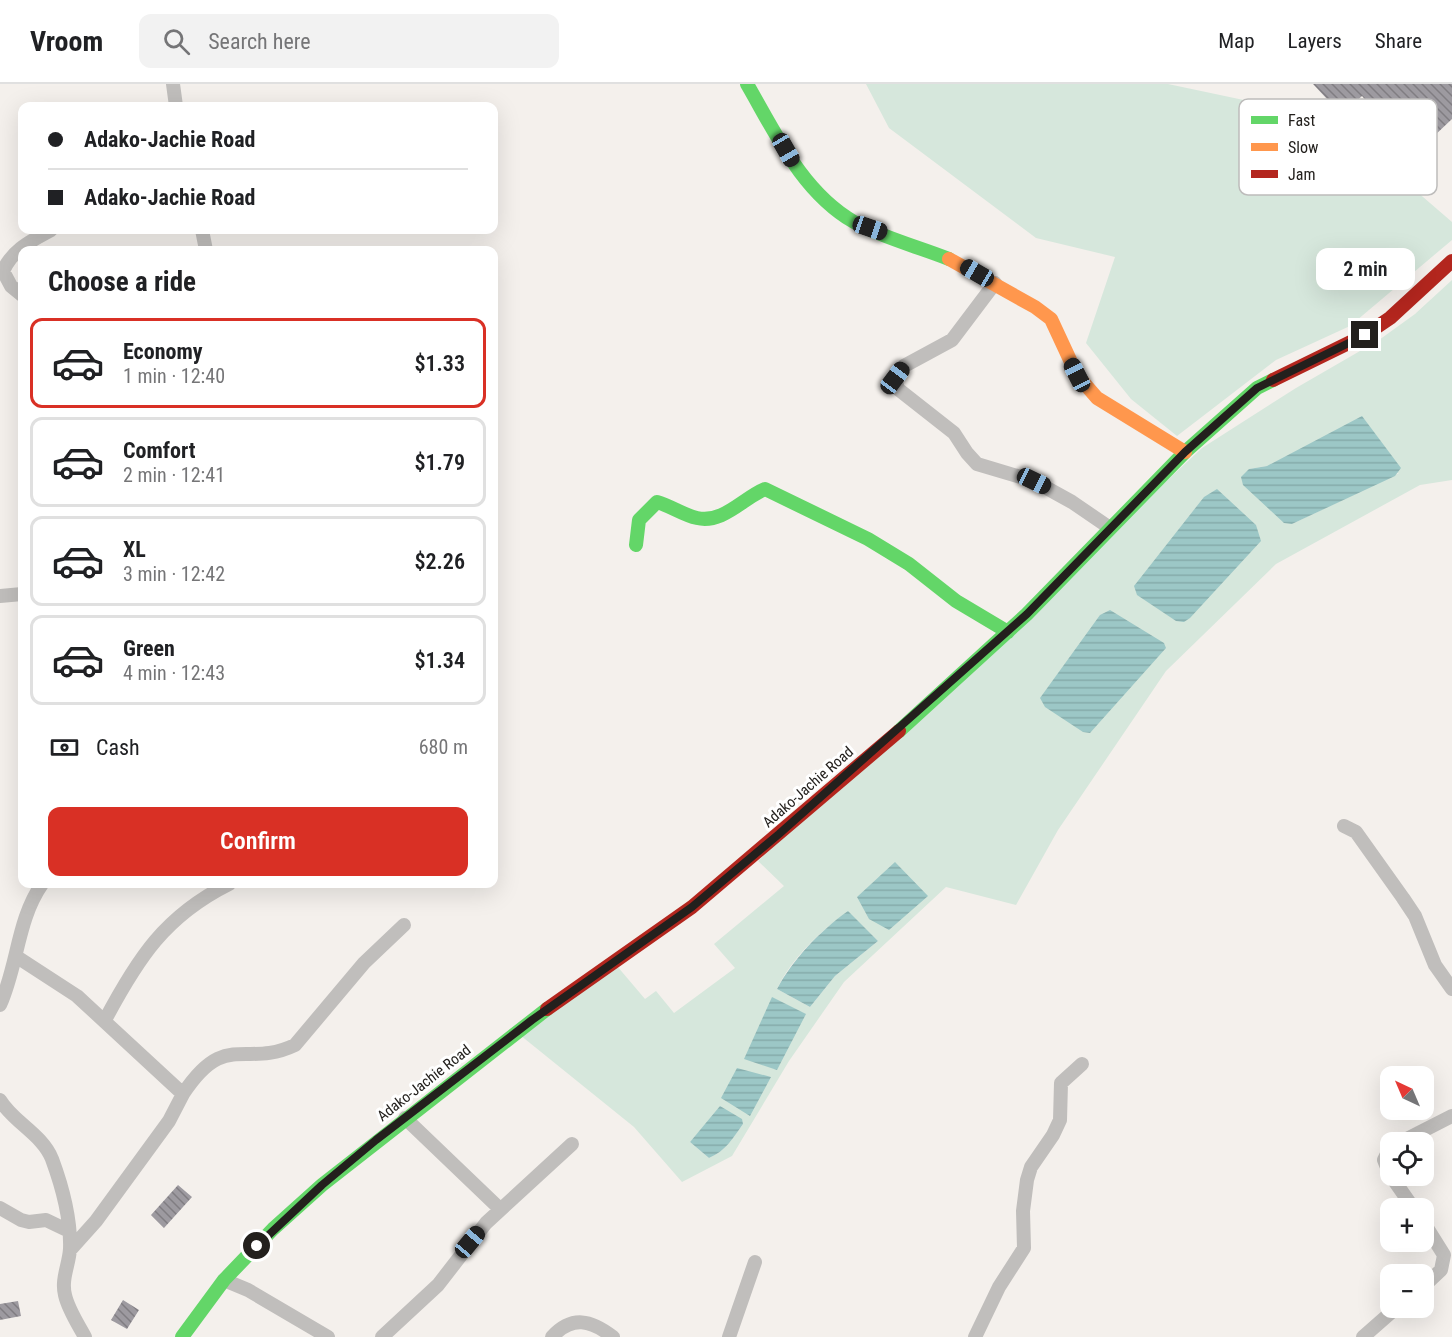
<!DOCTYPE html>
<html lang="en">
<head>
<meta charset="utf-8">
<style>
  body { margin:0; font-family:"Roboto Condensed",sans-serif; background:#f2f2f2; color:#202124; height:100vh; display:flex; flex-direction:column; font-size:22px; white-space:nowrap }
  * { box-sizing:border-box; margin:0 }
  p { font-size:20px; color:#757577 }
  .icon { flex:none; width:33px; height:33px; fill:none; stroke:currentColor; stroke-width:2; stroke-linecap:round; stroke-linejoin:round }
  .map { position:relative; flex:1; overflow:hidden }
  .side { position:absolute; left:18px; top:162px; width:480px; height:642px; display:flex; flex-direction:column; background:#fff; border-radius:12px; box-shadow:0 6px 24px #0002 }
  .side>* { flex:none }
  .guide { position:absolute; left:18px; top:18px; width:480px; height:132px; border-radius:12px; box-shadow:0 6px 24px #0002; display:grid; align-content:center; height:132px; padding:0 30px; background:#fff }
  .needle { width:39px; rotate:316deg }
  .buttons { position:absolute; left:1380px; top:982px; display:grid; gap:12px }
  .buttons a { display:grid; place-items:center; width:54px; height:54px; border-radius:12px; background:#fff; box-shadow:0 6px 24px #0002; font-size:30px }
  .end { position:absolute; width:27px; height:27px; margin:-14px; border:8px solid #23201d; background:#fff; box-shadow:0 0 0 3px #fff }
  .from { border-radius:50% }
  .bubble { position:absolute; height:42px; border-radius:12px; background:#fff; box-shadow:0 6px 24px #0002; font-size:20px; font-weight:600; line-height:42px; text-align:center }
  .car { position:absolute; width:18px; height:36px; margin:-18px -9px; border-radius:8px; box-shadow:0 0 4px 2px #0007; background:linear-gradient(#222 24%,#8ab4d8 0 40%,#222 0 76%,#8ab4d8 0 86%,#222 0) }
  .guide b { display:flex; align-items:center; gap:21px; height:57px; font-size:22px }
  .guide b+b { border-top:2px solid #e0e0e0 }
  .guide i { width:15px; height:15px; background:#202124 }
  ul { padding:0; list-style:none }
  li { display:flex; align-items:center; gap:18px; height:90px; margin:0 12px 9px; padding:0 18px; border:3px solid #e0e0e0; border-radius:12px }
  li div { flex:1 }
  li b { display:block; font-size:22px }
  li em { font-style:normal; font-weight:600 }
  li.selected { border-color:#d93025 }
  li>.icon { width:54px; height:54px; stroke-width:1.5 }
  h2 { padding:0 30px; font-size:27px; line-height:72px }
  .pay { display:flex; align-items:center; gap:15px; height:66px; padding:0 30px; font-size:22px }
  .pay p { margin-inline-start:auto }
  .primary-button { display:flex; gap:12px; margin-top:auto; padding:12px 30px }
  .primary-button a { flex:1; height:69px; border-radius:12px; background:#d93025; color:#fff; font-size:24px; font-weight:600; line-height:69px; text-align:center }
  header { display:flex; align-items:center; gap:36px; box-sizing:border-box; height:84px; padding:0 30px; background:#fff; border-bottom:2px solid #e0e0e0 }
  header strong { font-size:28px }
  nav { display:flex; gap:33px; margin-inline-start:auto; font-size:21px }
  .search { width:420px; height:54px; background:#f2f2f2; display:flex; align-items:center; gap:15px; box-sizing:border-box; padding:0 21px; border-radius:12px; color:#757577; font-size:22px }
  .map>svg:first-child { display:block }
  .green { fill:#d6e7dc; fill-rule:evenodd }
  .water { fill:url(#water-rules) }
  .building { fill:url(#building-back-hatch) }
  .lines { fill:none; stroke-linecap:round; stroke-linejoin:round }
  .street { stroke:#c0bebc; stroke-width:14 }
  .fast { stroke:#63d668; stroke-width:14 }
  .slow { stroke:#ff974d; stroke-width:14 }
  .jam { stroke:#b3261e; stroke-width:14 }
  .route { stroke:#23201d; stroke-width:8 }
  .labels { text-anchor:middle; stroke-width:6; stroke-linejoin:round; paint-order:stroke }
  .street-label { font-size:15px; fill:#23201d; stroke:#fff }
  .key { fill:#fff; stroke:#bdbcbb; stroke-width:1.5 }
  .key-label { font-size:16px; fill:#23201d }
</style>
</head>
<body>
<header>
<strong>Vroom</strong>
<div class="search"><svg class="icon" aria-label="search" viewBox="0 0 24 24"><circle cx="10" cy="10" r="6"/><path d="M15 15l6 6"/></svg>Search here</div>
<nav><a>Map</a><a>Layers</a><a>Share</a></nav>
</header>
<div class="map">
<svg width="1452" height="1253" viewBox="0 0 1452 1253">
  <defs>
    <pattern id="water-rules" width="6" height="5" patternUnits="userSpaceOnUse" patternTransform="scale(1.5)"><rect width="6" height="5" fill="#9cc7c6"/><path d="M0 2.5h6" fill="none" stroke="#86abaa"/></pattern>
    <pattern id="building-back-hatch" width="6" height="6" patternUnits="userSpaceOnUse" patternTransform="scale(1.5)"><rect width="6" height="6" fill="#9d9aa0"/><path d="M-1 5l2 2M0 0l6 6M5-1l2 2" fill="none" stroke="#807d82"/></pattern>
  </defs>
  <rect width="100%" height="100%" fill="#f4f0ec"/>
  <path class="green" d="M866,0h302l133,28 56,28 95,82v18l-102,86 -74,34 -99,76 -46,-37 -45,-56 29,-86 -79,-19 -147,-110z
    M1452,196v200l-32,5 -144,79 -110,107 -108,159 -42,75 -70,-18 -102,95 -55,79 -57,95 -50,26 -48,-55 -114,-92 97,-69 28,33 11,-8 18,22 61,-45 -21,-24 70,-58 -26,-25 444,-413 94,-60 83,-48 36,-26zM1267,382l132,7 -107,51 -43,-55zM848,828l30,29 -43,35 -25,31 -33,-18c14,-30 44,-59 71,-77zM743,1040c-10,14 -17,27 -34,34l-19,-16 14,-16z"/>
  <path class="water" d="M1362,332l39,52 -6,8 -103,48 -8,-1 -41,-38 -2,-8 8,-8 18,-3z
    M1217,405l39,36 5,16 -71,77 -6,4 -8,-1 -39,-26 -3,-9 70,-89z
    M1110,526l54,33 2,5 -76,85 -7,-1 -38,-25 -5,-9 60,-83z
    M895,778l33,34 -39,34 -20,-11 -12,-22z
    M848,827l30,30 -43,35 -25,31 -33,-18c16,-30 43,-58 71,-78z
    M772,913l34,17 -29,56 -33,-11z
    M737,984l34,9 -21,39 -29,-18z
    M720,1022l22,13 1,5c-10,14 -17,27 -34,34l-19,-16z"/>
  <path class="building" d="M1313,0h139v35l-38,36 -52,-59 -20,19z
    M178,1101l14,12 -28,31 -13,-13z
    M123,1216l16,10 -12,19 -16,-9z
    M18,1217l3,15 -21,4v-16z"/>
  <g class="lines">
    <path class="street" d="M173,0l3,22
      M202,146l4,20
      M995,199l-43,57 -48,26 -9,12 3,11 56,44 13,20 10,11 57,17 38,21 38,26
      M22,211l-11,-9 -8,-15c10,-22 28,-30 48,-41
      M0,512l22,-2
      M1344,742l12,6 47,66 12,18 20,49 17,24
      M17,873l60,39 106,98 -14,27 -73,100 -26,29
      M0,921c18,-40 17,-85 42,-121
      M105,936c33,-62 60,-104 124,-136
      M183,1010c43,-65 62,-25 112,-49l69,-82 40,-38
      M0,1016c13,22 42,34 52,59 10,27 19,61 18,90 -1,16 -9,30 -5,46 3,14 13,29 20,42
      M405,1034l95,91
      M1399,1059l53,-27
      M1390,1064l-6,12 6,15
      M1391,1092l23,33
      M0,1124l21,12 8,2 17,-2 23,11
      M1424,1139l20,32 -3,15 -17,16
      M224,1196l24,10 80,47
      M382,1253l56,-52 48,-62 86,-79
      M552,1253c20,-22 39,-17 61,0
      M729,1253l26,-75
      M975,1253l24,-50 25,-39 -1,-37 4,-31 4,-13 22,-32 7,-15 1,-37 21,-19
      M1363,1253l33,-29"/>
    <path class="fast" d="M747,0c29,50 55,108 107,138 27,15 65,25 95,37
      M636,461l3,-25 18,-18c14,4 26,13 40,16 26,6 46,-20 68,-29l103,50 41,25 47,37 52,31
      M899,647l128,-117 158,-162 72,-64 16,-8
      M182,1253l42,-57 49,-51 49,-44 225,-176"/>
    <path class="slow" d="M949,175l86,48 16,12 26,56 20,23 88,54"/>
    <path class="jam" d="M1273,296l92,-45 25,-17 62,-57
      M547,925l145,-102 207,-176"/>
  </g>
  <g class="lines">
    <path class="route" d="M257,1162l65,-61 54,-45 156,-120 160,-113 87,-73 248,-220 158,-162 72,-64 108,-53"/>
  </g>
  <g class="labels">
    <g class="street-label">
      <text transform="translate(808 703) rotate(-41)" y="5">Adako-Jachie Road</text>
      <text transform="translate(424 999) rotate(-38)" y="5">Adako-Jachie Road</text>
    </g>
  </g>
  <rect x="1239" y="15" width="198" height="96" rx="9" class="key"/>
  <rect x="1251" y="32" width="27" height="8" fill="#63d668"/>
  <rect x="1251" y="59" width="27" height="8" fill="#ff974d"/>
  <rect x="1251" y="86" width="27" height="8" fill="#b3261e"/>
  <g class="key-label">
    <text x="1288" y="42">Fast</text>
    <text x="1288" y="69">Slow</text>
    <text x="1288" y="96">Jam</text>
  </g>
</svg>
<div class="buttons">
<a><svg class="needle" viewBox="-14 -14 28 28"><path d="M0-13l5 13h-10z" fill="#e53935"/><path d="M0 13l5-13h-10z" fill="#757577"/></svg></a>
<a><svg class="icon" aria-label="locate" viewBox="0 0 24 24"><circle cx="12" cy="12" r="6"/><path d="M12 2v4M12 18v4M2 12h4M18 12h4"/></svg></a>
<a>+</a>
<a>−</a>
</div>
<i class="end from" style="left:257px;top:1162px"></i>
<i class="end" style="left:1365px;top:251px"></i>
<div class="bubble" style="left:1316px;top:164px;width:99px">2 min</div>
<i class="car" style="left:786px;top:66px;rotate:150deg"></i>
<i class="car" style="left:870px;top:144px;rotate:109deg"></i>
<i class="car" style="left:977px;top:189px;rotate:300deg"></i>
<i class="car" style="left:1077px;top:291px;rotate:333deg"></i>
<i class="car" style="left:895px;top:294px;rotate:37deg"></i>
<i class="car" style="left:1034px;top:397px;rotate:116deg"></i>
<i class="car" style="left:470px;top:1158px;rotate:40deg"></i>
<div class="guide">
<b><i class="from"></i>Adako-Jachie Road</b>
<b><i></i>Adako-Jachie Road</b>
</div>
<section class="side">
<h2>Choose a ride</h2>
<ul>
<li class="selected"><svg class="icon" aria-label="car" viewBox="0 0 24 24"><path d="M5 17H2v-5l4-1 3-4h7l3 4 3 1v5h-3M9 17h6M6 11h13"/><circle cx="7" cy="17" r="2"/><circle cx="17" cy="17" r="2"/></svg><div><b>Economy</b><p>1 min · 12:40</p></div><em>$1.33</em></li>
<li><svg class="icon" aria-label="car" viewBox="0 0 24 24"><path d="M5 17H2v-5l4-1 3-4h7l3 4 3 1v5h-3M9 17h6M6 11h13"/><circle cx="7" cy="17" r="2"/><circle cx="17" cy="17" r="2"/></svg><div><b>Comfort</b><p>2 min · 12:41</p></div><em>$1.79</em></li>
<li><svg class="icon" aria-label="car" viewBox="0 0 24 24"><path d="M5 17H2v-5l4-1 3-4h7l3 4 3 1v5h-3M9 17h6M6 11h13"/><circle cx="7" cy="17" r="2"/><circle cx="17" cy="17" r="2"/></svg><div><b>XL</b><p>3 min · 12:42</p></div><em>$2.26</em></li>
<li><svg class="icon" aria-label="car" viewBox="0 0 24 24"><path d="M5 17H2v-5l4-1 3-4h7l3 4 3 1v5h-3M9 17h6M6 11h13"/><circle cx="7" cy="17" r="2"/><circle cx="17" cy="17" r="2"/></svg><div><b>Green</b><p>4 min · 12:43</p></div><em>$1.34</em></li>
</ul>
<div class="pay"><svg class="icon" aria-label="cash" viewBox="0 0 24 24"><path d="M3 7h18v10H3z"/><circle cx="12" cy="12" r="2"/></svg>Cash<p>680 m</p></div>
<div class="primary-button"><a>Confirm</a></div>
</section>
</div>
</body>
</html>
